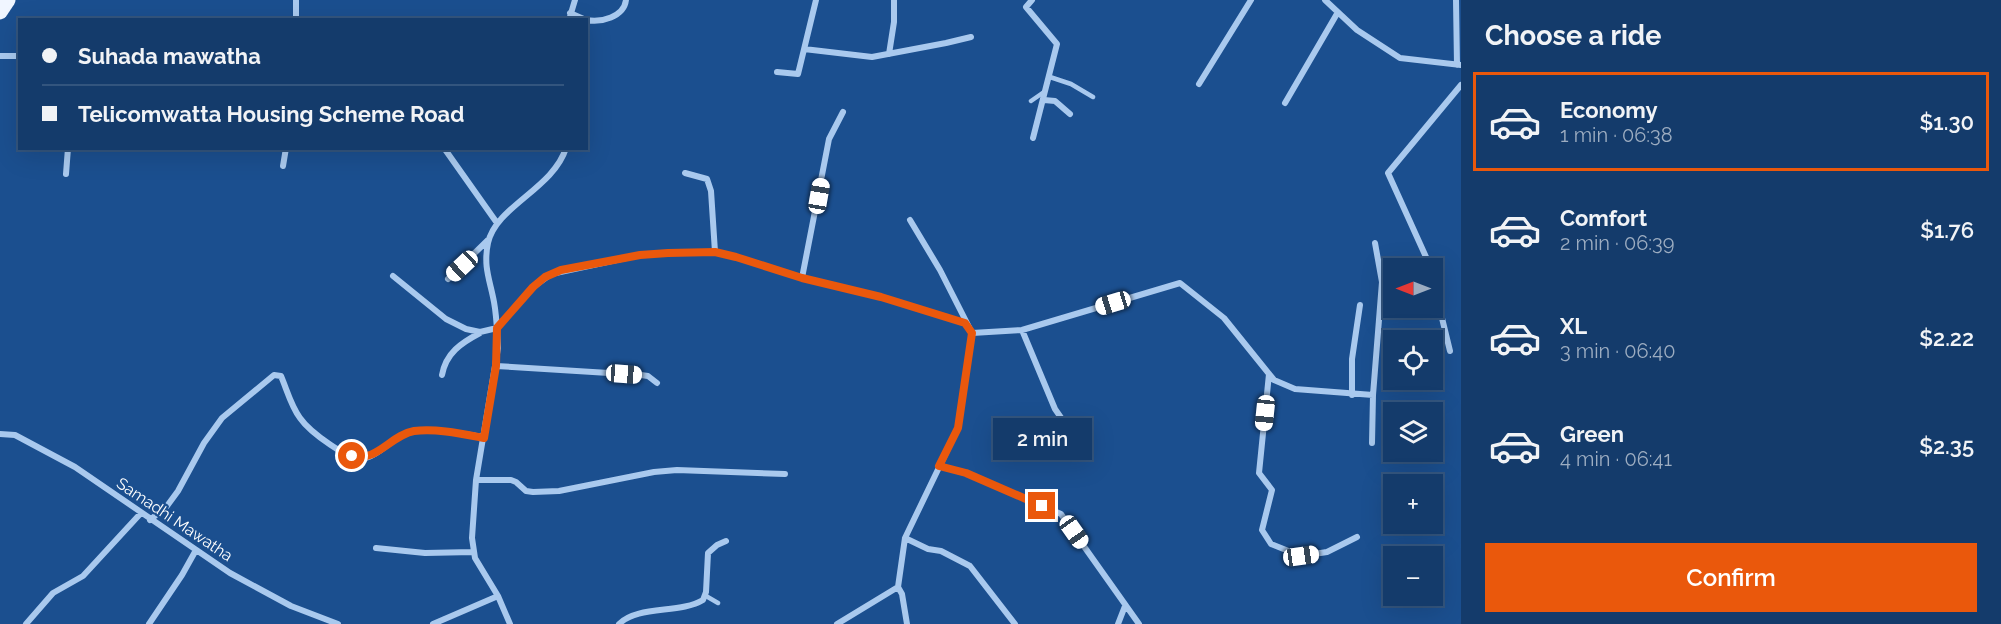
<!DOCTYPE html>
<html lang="en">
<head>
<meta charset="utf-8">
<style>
  body { margin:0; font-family:Raleway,sans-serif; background:#214673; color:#f1f3f6; height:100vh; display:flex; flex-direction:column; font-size:22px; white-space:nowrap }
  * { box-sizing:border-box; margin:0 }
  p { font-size:20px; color:#9dadc1 }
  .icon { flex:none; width:33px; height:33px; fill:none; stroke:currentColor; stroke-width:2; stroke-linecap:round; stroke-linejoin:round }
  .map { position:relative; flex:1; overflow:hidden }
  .panel { display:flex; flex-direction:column; background:#143b6b; width:540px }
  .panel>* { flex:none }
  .banner { position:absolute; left:18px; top:18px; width:570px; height:132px; border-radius:0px; box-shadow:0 6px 24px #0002,0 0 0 2px #33557e; display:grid; align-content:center; height:132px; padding:0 24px; background:#143b6b }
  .needle { width:39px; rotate:270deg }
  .buttons { position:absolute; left:1383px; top:258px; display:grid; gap:12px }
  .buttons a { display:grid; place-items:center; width:60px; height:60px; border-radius:0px; background:#143b6b; box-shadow:0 6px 24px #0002,0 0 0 2px #33557e; font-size:30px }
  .end { position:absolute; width:27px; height:27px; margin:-14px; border:8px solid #ea580c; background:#fff; box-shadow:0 0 0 3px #fff }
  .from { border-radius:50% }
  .bubble { position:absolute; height:42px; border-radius:0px; background:#143b6b; box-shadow:0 6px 24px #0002,0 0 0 2px #33557e; font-size:20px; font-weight:600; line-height:42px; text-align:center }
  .car { position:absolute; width:18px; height:36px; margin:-18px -9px; border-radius:8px; box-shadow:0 0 4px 2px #0007; background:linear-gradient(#fff 24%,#345 0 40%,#fff 0 76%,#345 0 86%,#fff 0) }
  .banner b { display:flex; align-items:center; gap:21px; height:57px; font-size:22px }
  .banner b+b { border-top:2px solid #33557e }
  .banner i { width:15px; height:15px; background:#f1f3f6 }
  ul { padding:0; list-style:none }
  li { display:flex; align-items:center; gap:18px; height:99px; margin:0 12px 9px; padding:0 12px; border:3px solid transparent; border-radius:0px }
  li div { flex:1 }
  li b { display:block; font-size:22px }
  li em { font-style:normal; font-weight:600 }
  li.current { border-color:#ea580c }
  li>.icon { width:54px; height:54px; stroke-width:1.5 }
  h2 { padding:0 24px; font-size:27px; line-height:72px }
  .action { display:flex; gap:12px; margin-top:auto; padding:12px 24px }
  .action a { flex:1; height:69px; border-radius:0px; background:#ea580c; color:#fff; font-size:24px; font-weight:600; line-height:69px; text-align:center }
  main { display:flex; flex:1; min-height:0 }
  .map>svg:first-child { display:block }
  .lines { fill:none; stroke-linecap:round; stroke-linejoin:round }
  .lane { stroke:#a9c9ee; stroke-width:4.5 }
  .street { stroke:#a9c9ee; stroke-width:6 }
  .primary { stroke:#f0f6ff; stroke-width:15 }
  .route { stroke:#ea580c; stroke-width:8 }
  .labels { text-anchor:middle; stroke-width:4.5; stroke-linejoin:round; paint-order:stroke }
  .street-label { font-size:16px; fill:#fff; stroke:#1b4f8f }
</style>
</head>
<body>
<main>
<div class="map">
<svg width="1461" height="624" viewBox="0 0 1461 624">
  <rect width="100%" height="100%" fill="#1b4f8f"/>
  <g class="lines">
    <path class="lane" d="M1050,77l21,7 22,13
      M1031,101l13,-9
      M706,596l12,7"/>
    <path class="street" d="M1032,0l-6,7 31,37 -24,94
      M1325,0l32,30 43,28 61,7
      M1456,0l1,65
      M570,13l16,7
      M296,20v-20
      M569,20l6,-20
      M586,20c15,3 38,-3 40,-20
      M804,49l68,8 74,-14 25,-6
      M889,54l5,-32v-22
      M0,56h20
      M777,72l21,2 18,-74
      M1199,84l52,-84
      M1044,100l11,1 15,13
      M1285,103l53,-91
      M444,148l53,75
      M283,166l3,-18
      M685,173l22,6 4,12 4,61
      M66,174l2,-26
      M1431,268l-43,-95 73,-88
      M393,276l53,43 20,10 14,3 17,-4 36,-41 18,-13 89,-19 28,-2 47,-1 21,5 66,21 79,19 84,26
      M1432,277l18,74
      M802,278l27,-139 14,-27
      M448,279l40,-39
      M1022,330l33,79 18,26
      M972,333l50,-3 158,-47 44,35 50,62 21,9 78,6
      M496,366l145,9 7,1 9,7
      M1269,374l-10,99 13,17 -10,40 9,14 30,12 26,-4 30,-15
      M442,375c4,-22 19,-32 38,-42
      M1352,395v-36l8,-54
      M0,434l15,1 60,32 155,106 61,33 47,18
      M1372,443l1,-48 9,-113 -7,-39
      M939,466l27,7 95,41 78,110
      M476,480h35l5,2 10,9 7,1 26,-1 95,-19 23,-2 108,4
      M150,520l17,-14 11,-15 26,-48 18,-25 52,-43 7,1c6,14 10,30 19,42 9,13 50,45 66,40 17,-5 29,-24 48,-27 22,-3 48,3 70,6
      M905,538l23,11 13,2 29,15 45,58
      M376,548l49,5 48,-1
      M898,587l4,7 5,30
      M26,624l27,-31 30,-17 58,-63
      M149,624l33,-49 14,-25
      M433,624l65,-28
      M510,624l-12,-28 -23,-38 -3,-20 4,-58 22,-132c-1,-15 -1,-30 -4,-46 -4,-22 -11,-35 -6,-59 8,-37 65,-54 78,-95
      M619,624c19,-19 61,-10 84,-24l3,-8 2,-39 9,-8 9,-4
      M837,624l61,-37 7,-49 53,-110 14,-95 -32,-63 -30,-50
      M1118,624l7,-18"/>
    <path class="primary" d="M0,12l8,-12"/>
  </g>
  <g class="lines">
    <path class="route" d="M352,456c24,7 39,-21 62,-25 22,-3 49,3 70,7l12,-72 1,-38 36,-41 12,-10 16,-7 79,-15 28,-2 47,-1 21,5 66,21 79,19 84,26 7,10 -14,95 -19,38 27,7 76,33"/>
  </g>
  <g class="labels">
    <g class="street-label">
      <text transform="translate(175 519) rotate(34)" y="6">Samadhi Mawatha</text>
    </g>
  </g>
</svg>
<div class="buttons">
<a><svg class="needle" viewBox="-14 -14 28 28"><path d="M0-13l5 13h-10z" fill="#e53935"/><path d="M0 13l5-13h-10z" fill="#9dadc1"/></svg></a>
<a><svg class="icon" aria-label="locate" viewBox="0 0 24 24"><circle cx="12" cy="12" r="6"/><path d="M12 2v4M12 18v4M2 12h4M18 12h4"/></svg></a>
<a><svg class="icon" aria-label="layers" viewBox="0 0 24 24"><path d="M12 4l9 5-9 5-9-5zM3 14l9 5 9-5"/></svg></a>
<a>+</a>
<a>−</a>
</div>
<i class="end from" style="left:352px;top:456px"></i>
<i class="end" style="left:1042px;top:506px"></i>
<div class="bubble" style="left:993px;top:418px;width:99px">2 min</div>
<i class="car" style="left:819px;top:196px;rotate:10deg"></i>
<i class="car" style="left:462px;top:266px;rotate:227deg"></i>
<i class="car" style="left:1113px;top:303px;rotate:253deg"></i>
<i class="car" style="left:624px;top:374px;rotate:94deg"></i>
<i class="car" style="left:1265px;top:413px;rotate:186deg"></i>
<i class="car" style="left:1074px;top:532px;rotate:145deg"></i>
<i class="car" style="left:1301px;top:556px;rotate:82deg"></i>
<div class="banner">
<b><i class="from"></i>Suhada mawatha</b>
<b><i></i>Telicomwatta Housing Scheme Road</b>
</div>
</div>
<section class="panel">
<h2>Choose a ride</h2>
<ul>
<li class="current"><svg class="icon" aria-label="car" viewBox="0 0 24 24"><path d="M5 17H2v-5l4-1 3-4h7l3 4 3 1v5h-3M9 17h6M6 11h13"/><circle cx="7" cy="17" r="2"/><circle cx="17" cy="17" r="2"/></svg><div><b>Economy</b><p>1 min · 06:38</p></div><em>$1.30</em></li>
<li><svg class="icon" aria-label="car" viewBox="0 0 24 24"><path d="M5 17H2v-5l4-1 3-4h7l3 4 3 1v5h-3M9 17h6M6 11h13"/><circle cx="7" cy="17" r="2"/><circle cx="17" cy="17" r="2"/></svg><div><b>Comfort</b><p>2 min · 06:39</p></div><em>$1.76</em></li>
<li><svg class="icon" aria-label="car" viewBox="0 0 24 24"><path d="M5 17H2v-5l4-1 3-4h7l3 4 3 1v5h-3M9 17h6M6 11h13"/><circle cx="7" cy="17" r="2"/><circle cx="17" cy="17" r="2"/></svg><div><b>XL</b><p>3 min · 06:40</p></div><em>$2.22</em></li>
<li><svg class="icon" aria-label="car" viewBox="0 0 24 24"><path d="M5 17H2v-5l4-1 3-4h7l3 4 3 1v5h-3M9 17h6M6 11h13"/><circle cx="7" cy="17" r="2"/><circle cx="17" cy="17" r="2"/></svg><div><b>Green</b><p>4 min · 06:41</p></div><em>$2.35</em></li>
</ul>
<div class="action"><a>Confirm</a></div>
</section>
</main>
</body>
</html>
